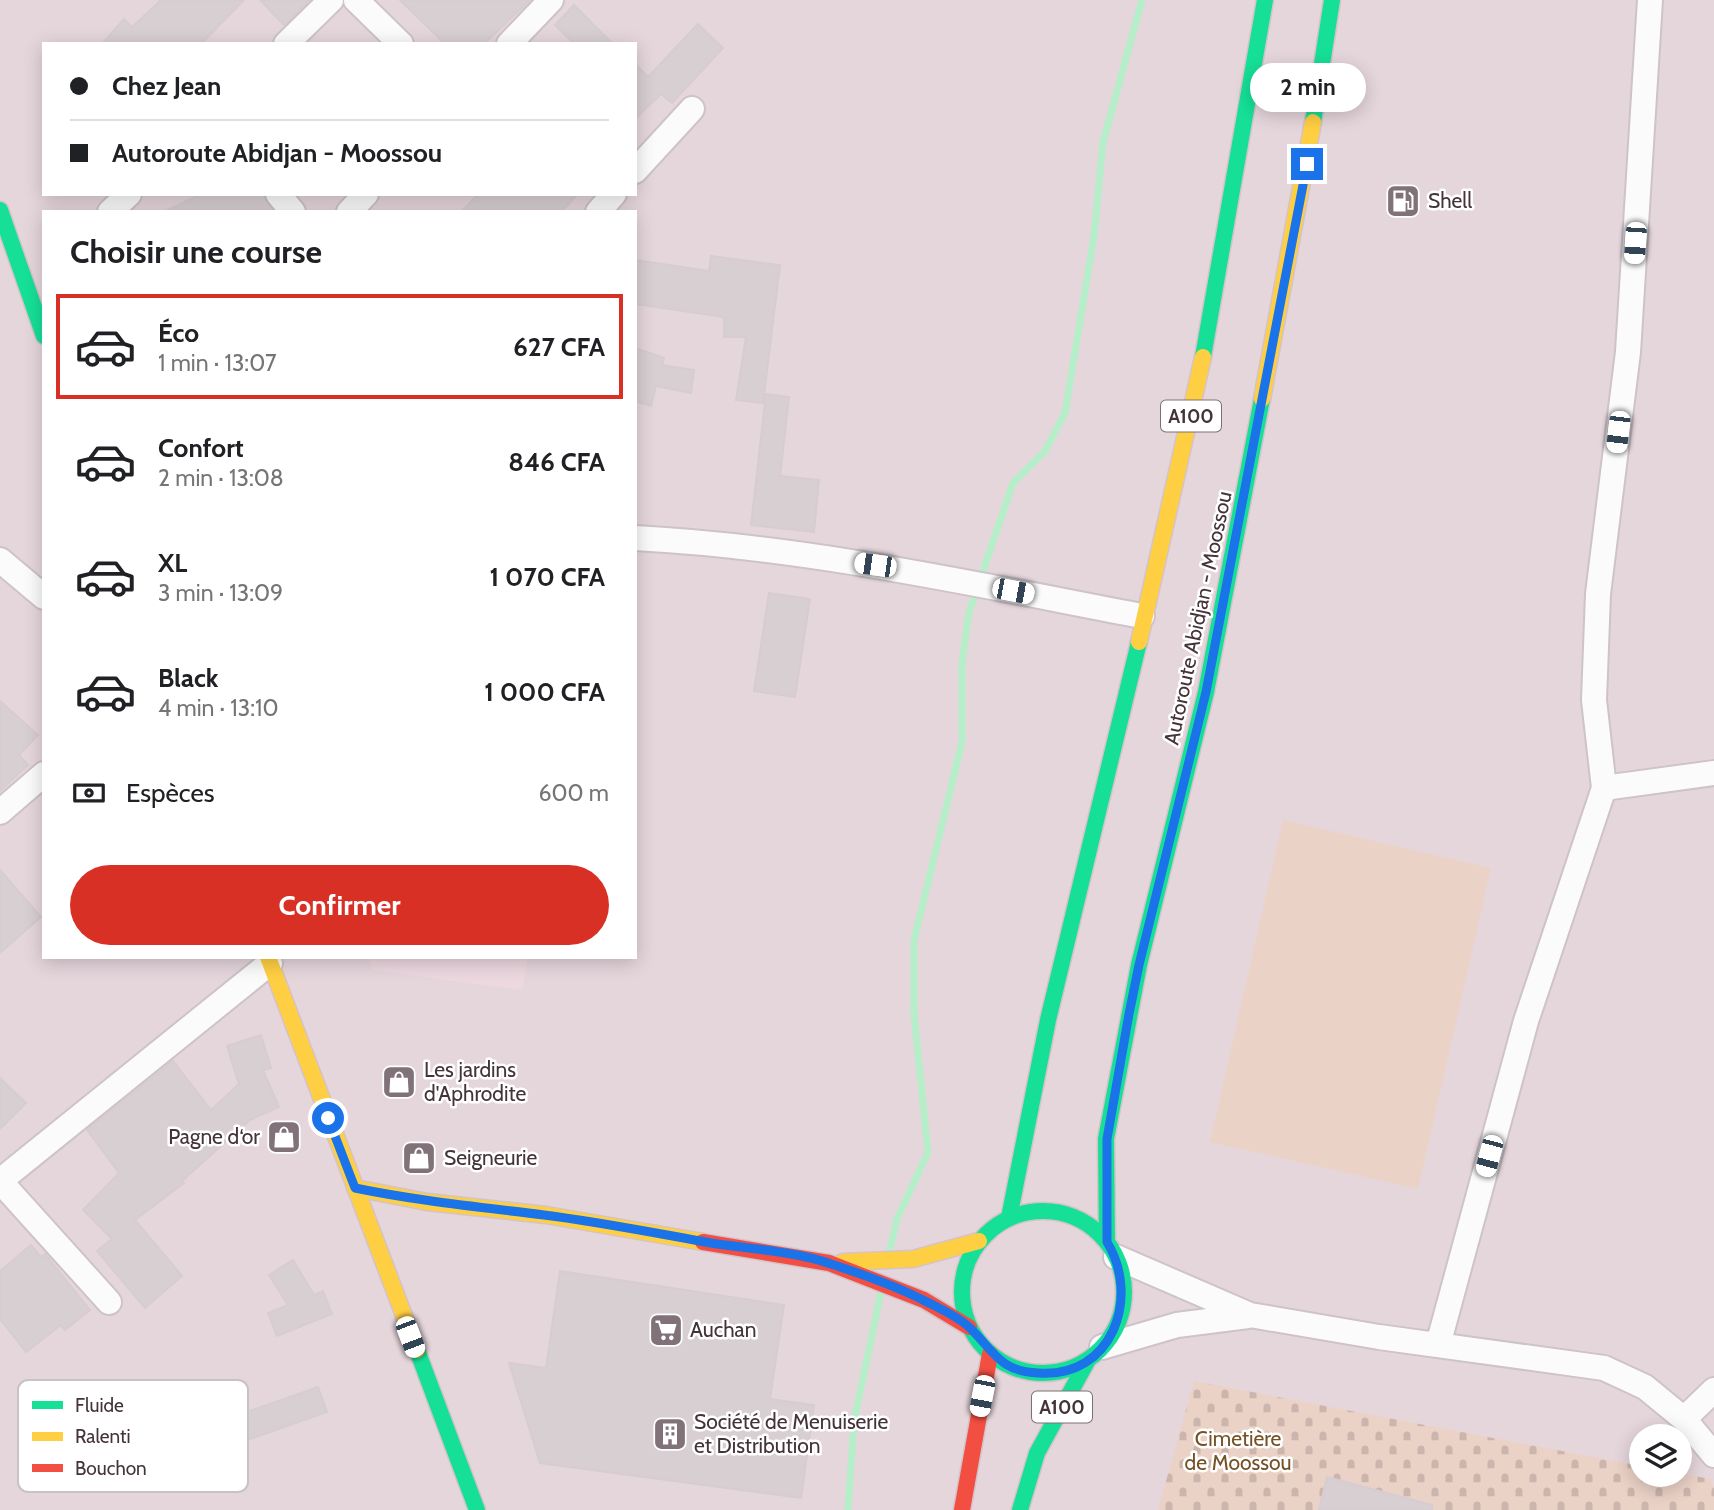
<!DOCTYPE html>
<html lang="fr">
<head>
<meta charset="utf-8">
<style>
  body { margin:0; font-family:Cabin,sans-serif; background:#f6f6f6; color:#202124; height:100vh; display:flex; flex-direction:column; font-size:26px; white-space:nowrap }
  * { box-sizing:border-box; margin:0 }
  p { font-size:23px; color:#757577 }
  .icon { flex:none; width:38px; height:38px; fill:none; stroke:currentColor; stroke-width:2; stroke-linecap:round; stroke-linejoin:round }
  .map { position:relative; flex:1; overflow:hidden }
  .drawer { position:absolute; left:42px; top:210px; width:595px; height:749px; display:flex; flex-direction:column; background:#fff; border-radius:0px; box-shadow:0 4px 18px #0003 }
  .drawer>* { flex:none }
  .guide { position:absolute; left:42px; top:42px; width:595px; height:154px; border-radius:0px; box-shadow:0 4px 18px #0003; display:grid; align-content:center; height:154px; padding:0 28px; background:#fff }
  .controls { position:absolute; left:1629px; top:1424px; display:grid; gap:14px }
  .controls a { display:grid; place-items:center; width:63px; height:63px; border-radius:50%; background:#fff; box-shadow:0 4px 18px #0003; font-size:35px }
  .end { position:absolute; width:32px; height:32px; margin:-16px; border:9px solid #1a73e8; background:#fff; box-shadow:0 0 0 4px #fff }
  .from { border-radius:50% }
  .bubble { position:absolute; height:49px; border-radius:24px; background:#fff; box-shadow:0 4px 18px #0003; font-size:23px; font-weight:700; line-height:49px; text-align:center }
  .car { position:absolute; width:21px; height:42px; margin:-21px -10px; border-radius:9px; box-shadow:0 0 5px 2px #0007; background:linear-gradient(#fff 24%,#345 0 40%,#fff 0 76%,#345 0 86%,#fff 0) }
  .guide b { display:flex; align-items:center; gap:24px; height:66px; font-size:26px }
  .guide b+b { border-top:2px solid #e0e0e0 }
  .guide i { width:18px; height:18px; background:#202124 }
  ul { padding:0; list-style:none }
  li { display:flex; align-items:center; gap:21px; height:105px; margin:0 14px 10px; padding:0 14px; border:4px solid transparent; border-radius:0px }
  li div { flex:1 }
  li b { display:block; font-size:26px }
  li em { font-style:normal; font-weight:700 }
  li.active { border-color:#d93025 }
  li>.icon { width:63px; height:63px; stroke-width:1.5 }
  h2 { padding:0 28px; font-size:32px; line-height:84px }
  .pay { display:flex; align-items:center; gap:18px; height:77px; padding:0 28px; font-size:26px }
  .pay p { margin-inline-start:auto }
  .action { display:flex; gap:14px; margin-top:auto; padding:14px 28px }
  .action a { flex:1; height:80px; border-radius:42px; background:#d93025; color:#fff; font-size:28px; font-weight:700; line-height:80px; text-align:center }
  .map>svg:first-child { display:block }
  .residential { fill:#e5d6dc; fill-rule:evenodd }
  .education { fill:#edd8e0 }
  .cemetery { fill:url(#cemetery-stones) }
  .pitch { fill:#ebd2c7 }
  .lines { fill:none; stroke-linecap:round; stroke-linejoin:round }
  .stream { stroke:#b5eec8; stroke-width:7 }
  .building { fill:#d8cfd3; stroke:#d7ccd1; stroke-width:2 }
  .street-casing { stroke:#cdc3c8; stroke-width:28 }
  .fast-casing { stroke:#d4c3c9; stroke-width:19 }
  .slow-casing { stroke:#d4c3c9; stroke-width:19 }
  .jam-casing { stroke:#d4c3c9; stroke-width:19 }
  .street { stroke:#fcfbfc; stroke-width:24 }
  .fast { stroke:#16e098; stroke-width:16 }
  .slow { stroke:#ffcf43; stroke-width:16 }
  .jam { stroke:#f24e42; stroke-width:16 }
  .route { stroke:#1a73e8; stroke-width:9 }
  .labels { text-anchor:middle; stroke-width:5; stroke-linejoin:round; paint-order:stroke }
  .shield { fill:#fff; stroke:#7c7076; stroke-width:2 }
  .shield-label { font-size:19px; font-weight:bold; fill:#44333b }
  .poi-label { font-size:21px; fill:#44333b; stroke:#fff; text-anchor:start }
  .street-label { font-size:21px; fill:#44333b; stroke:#fff }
  .park-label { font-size:21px; fill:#765126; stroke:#fff }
  .key { fill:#fff; stroke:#c7c2c4; stroke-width:2 }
  .key-label { font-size:19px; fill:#44333b }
</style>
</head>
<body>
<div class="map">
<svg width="1714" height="1510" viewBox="0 0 1714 1510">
  <defs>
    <pattern id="cemetery-stones" width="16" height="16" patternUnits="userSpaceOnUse" patternTransform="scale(1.75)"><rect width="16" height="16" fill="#ebd2c7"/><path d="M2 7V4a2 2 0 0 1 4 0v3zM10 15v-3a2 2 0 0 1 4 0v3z" fill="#cbb5ac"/></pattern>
  </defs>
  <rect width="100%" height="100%" fill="#eee6ea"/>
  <path class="residential" d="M0,0h1714v1510h-1714zM44,44h591v150h-591zM44,212h591v745h-591zM1642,1437h38v38h-38z"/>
  <path class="education" d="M368,957h160l-6,33 -149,-20z"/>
  <path class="cemetery" d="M1194,1381l447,85 1,9 38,-2 30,6 4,8v23h-556z"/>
  <path class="pitch" d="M1283,820l208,48 -73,321 -208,-47z"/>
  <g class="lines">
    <path class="stream" d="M890,1249l7,-30 31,-67 -14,-138v-74l48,-198v-79l7,-51 44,-129 32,-32 20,-38 29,-177 9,-94 39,-142
      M848,1510l6,-89 27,-129"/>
  </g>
  <path class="building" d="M161,0h83l-43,44h-99l22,-25 8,8z
    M260,0h50l-26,25z
    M400,0h130l-46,44h-39z
    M574,5l39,39h-39l-19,-19z
    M698,24l25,24 -51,55 -11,-9 -26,25v-55l13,13z
    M201,194h62l10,18h-109z
    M478,194h100l-17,18h-100z
    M711,256l69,9 -17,138 -27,-3 10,-63h-22v-20l-89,-13v-44l74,11z
    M635,348l29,10 -2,7 32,5 -3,23 -35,-7 -5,20 -16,-5z
    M766,394l23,3 -9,79 39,4 -5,52 -63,-7z
    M769,593l41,6 -15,98 -41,-6z
    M0,701l38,34 -19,20 9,10 -28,26z
    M0,870l41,47 -41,36z
    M261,1035l10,33 -8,2 16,37 -29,13 -68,61 2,2 -49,37 47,56 -37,32 -48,-57 15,-12 -29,-29 36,-37 -32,-43 86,-69 38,49 28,-26 -12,-38z
    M0,1078l26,25 -26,26z
    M31,1245l10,12 4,-3 45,56 -25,20 -4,-5 -35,27 -26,-33v-48z
    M293,1260l21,35 9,-4 9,23 -55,22 -9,-23 20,-8 -19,-30z
    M560,1271l224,34 -14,94 44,6 -13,93 -261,-35 -31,-100 37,5z
    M318,1387l9,25 -77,27 -9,-25z
    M1327,1477l105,28v5h-113z"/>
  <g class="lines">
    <g class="street-casing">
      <path id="street" d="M356,0l45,44
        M286,44l45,-44
        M509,44l42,-44
        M635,171l57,-62
        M278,194l15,18
        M110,212l19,-18
        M349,212l17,-18
        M598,212l16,-18
        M635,538c172,9 339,46 507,78
        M0,560l44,37
        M1604,788l110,-15
        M0,812l44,-38
        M0,1181l270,-218
        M0,1181l109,121
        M1116,1257l134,58 129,22 225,31 41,19 39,32 30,36
        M1438,1345l88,-324 78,-233 -10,-88 4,-106 30,-242 22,-352
        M1102,1347l75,-22 71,-9
        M1684,1419l30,-29"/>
    </g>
    <g class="fast-casing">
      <path id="fast" d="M1313,122l19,-122
        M0,210l44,126
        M1203,357l62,-357
        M962 1292a81 81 0 1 1 162 0a81 81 0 1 1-162 0Z
        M1009,1218l39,-198 91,-378
        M1107,1242l-1,-103 33,-174 67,-273 56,-293
        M417,1350l60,160
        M1020,1510l17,-57 51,-93"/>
    </g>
    <g class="slow-casing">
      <path id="slow" d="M1262,399l51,-277
        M1139,642l64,-285
        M268,957l149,393
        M355,1188l72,14 119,13 157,27
        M843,1262l70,-3 66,-18"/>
    </g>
    <g class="jam-casing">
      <path id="jam" d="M703,1242l126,21 95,37 45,27
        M962,1510l28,-156"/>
    </g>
    <use href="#street" class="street"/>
    <use href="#fast" class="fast"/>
    <use href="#slow" class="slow"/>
    <use href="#jam" class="jam"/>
  </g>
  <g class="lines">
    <path class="route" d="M328,1118l27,70c63,13 125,19 189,27 56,7 111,18 167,28 39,6 83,8 120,21 31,10 65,22 94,37 14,7 34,16 45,27 24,23 29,43 68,45 74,6 103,-75 69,-131v-103l22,-125 10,-49 67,-273 101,-528"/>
  </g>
  <defs>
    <g id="fuel-square" transform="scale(1.75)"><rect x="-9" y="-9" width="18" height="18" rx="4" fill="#807278" stroke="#fff"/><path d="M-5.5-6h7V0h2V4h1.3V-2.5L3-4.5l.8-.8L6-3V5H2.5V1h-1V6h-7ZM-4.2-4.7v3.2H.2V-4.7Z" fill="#fff"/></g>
    <g id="shop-square" transform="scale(1.75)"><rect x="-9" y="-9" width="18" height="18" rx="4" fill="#807278" stroke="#fff"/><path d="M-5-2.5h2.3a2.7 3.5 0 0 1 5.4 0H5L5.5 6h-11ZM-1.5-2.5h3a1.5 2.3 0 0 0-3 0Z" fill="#fff"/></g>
    <g id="supermarket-square" transform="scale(1.75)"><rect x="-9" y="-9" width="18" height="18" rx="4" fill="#807278" stroke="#fff"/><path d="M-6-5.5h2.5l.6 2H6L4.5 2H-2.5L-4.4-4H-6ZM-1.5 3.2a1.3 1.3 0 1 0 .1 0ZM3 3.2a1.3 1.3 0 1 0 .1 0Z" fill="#fff"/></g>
    <g id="building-square" transform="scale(1.75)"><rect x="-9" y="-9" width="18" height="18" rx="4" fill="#807278" stroke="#fff"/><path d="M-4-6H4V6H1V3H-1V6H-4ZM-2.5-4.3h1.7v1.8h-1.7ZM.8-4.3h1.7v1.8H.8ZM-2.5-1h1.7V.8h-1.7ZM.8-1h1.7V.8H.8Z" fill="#fff"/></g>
  </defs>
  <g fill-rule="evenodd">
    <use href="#fuel-square" x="1403" y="201"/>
    <use href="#shop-square" x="399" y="1082"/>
    <use href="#shop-square" x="284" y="1137"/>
    <use href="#shop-square" x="419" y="1158"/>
    <use href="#supermarket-square" x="666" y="1330"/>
    <use href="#building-square" x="670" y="1434"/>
  </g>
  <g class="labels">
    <g class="shield">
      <rect x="1161" y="400.5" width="60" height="31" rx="5"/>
      <rect x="1032" y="1391.5" width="60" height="31" rx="5"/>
    </g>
    <g class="shield-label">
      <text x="1191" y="423">A100</text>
      <text x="1062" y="1414">A100</text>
    </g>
    <g class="poi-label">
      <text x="1428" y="208">Shell</text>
      <text x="424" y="1077">Les jardins<tspan x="424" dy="24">d'Aphrodite</tspan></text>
      <text x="260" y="1144" text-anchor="end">Pagne d‘or</text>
      <text x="444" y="1165">Seigneurie</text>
      <text x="690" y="1337">Auchan</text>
      <text x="694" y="1429">Société de Menuiserie<tspan x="694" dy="24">et Distribution</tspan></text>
    </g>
    <g class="street-label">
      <text transform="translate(1198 618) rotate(-78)" y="7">Autoroute Abidjan - Moossou</text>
    </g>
    <g class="park-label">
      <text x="1238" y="1446">Cimetière<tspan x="1238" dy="24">de Moossou</tspan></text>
    </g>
  </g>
  <rect x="18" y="1380" width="230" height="112" rx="10" class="key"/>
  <rect x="32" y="1401" width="31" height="8" fill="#16e098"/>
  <rect x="32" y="1432" width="31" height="9" fill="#ffcf43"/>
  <rect x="32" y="1464" width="31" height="8" fill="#f24e42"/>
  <g class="key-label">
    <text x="75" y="1412">Fluide</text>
    <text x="75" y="1443">Ralenti</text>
    <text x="75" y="1475">Bouchon</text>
  </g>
</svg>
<div class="controls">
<a><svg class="icon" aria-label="layers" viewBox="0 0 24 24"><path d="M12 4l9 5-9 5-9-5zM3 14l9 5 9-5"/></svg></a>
</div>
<i class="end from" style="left:328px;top:1118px"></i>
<i class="end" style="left:1307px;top:164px"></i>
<div class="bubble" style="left:1250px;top:63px;width:116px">2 min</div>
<i class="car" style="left:1635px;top:243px;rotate:184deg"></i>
<i class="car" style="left:1618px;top:432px;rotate:187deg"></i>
<i class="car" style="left:875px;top:565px;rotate:278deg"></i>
<i class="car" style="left:1013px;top:591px;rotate:101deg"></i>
<i class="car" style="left:1489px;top:1156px;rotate:195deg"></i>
<i class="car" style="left:410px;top:1337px;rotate:159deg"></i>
<i class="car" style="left:982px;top:1396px;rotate:191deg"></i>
<div class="guide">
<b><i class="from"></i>Chez Jean</b>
<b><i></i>Autoroute Abidjan - Moossou</b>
</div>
<section class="drawer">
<h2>Choisir une course</h2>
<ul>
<li class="active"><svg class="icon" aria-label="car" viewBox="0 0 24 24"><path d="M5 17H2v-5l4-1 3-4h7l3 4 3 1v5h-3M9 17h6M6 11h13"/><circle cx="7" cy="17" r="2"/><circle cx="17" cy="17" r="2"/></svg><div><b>Éco</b><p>1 min · 13:07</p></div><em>627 CFA</em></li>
<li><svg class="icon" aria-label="car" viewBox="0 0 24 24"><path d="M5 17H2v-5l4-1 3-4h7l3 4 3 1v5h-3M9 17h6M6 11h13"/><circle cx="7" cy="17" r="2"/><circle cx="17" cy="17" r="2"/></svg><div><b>Confort</b><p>2 min · 13:08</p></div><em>846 CFA</em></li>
<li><svg class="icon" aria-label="car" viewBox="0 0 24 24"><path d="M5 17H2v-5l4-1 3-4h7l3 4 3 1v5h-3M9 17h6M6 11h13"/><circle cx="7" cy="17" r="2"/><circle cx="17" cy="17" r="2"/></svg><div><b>XL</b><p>3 min · 13:09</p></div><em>1 070 CFA</em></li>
<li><svg class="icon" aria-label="car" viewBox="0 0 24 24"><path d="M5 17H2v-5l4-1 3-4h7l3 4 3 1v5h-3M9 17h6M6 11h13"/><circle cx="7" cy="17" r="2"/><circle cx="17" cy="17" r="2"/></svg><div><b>Black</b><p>4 min · 13:10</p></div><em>1 000 CFA</em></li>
</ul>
<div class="pay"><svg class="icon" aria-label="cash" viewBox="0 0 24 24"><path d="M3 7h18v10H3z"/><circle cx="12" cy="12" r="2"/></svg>Espèces<p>600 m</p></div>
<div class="action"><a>Confirmer</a></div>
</section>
</div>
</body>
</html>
